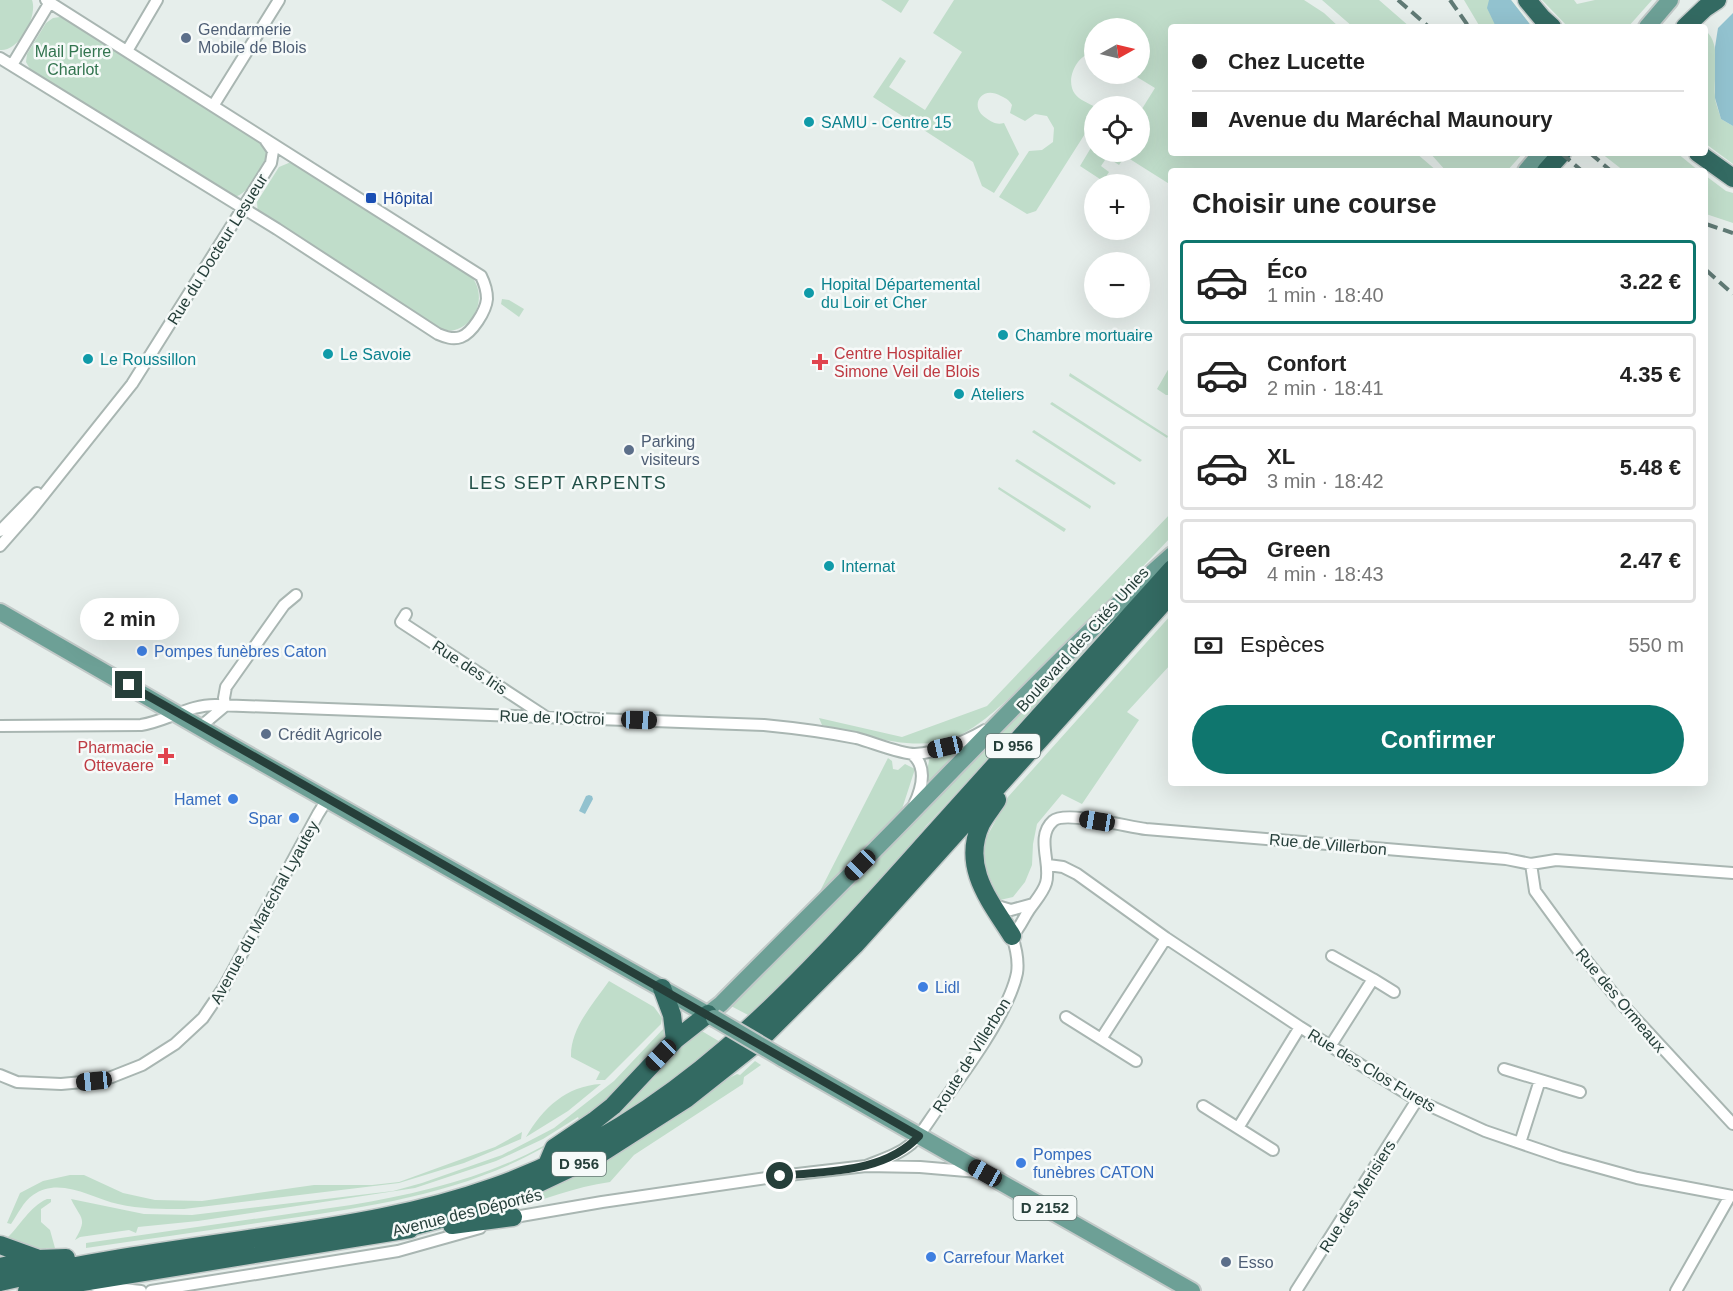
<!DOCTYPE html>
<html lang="fr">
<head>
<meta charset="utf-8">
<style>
  body { margin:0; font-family:Arial,sans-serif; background:#f6f6f6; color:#222; height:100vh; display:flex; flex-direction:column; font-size:22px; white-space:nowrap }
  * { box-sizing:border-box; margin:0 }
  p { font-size:20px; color:#767676 }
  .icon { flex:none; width:33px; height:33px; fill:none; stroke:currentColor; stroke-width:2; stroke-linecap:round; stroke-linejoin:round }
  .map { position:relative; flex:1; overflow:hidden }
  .details { position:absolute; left:1168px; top:168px; width:540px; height:618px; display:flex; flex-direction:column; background:#fff; border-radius:6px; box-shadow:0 6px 24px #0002 }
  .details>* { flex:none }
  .guide { position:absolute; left:1168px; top:24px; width:540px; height:132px; border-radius:6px; box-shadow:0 6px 24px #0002; display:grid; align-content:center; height:132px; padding:0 24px; background:#fff }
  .needle { width:39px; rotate:82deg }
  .controls { position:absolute; left:1084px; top:18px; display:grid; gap:12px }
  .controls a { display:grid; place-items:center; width:66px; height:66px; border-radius:50%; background:#fff; box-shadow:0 6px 24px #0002; font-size:30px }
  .end { position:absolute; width:27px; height:27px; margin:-14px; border:8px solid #263f3a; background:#fff; box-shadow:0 0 0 3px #fff }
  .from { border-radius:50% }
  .bubble { position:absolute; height:42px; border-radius:21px; background:#fff; box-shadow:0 6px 24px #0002; font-size:20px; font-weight:700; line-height:42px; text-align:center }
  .car { position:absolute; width:18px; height:36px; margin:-18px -9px; border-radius:8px; box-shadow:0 0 4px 2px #0007; background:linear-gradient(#222 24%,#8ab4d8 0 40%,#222 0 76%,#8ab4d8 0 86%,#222 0) }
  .guide b { display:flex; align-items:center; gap:21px; height:57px; font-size:22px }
  .guide b+b { border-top:2px solid #e0e0e0 }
  .guide i { width:15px; height:15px; background:#222 }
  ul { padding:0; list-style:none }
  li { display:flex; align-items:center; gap:18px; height:84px; margin:0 12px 9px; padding:0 12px; border:3px solid #e0e0e0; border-radius:6px }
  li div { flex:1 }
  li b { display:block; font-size:22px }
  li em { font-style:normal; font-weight:700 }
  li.on { border-color:#0f766e }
  li>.icon { width:54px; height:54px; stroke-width:1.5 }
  h2 { padding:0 24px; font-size:27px; line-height:72px }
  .pay { display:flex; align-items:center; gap:15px; height:66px; padding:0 24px; font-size:22px }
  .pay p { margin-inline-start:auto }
  .action { display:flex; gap:12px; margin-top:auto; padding:12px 24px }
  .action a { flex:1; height:69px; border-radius:36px; background:#0f766e; color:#fff; font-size:24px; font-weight:700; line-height:69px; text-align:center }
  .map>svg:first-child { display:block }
  .green { fill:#c0ddca }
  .water { fill:#92c2cf }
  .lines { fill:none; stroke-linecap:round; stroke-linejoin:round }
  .street-casing { stroke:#a9b6b2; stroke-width:14 }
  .primary-casing { stroke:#c2c9c8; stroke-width:20 }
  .highway-casing { stroke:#c2c9c8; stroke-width:21 }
  .street { stroke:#fff; stroke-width:10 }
  .primary { stroke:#6da096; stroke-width:16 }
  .highway { stroke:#336a62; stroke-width:18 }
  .rail { stroke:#607a75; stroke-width:4; stroke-dasharray:12 6; stroke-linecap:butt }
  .primary-bridge-casing { stroke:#c2c9c8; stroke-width:20; stroke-linecap:butt }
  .primary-bridge { stroke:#6da096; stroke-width:16 }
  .route { stroke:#263f3a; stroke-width:8 }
  .service-dot { fill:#5c6f8a; stroke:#f6faf9; stroke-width:2 }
  .culture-dot { fill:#0f9aa8; stroke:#f6faf9; stroke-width:2 }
  .transit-dot { fill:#1a4fb4; stroke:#f6faf9; stroke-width:2 }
  .health-dot { fill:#e0444e; stroke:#f6faf9; stroke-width:2 }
  .shop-dot { fill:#3f7fe0; stroke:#f6faf9; stroke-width:2 }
  .labels { text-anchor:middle; stroke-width:5; stroke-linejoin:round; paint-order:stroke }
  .shield { fill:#f6faf9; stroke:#647773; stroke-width:1.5 }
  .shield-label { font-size:15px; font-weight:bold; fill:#263f3a }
  .service-label { font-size:16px; fill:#4e5e75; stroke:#f6faf9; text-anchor:start }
  .park-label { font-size:16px; fill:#32744f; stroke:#f6faf9 }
  .culture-label { font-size:16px; fill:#0d838f; stroke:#f6faf9; text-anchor:start }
  .transit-label { font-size:16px; fill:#164399; stroke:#f6faf9; text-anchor:start }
  .street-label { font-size:16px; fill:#263f3a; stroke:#f6faf9 }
  .health-label { font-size:16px; fill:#be3a42; stroke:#f6faf9; text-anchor:start }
  .shop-label { font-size:16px; fill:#366cbe; stroke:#f6faf9; text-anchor:start }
  .neighbourhood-label { font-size:18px; letter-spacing:1.5px; fill:#225048; stroke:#f6faf9 }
</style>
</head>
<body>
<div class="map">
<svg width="1733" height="1291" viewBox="0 0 1733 1291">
  <rect width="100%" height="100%" fill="#e6eeeb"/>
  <path class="green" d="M0,0h32c6,16 -13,52 -32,50z
    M881,0h28l-8,13z
    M954,0h350l20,13 15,14h-167v126h244l21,18h-265l-1,14 -46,-29 -6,9 -12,-8 -6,9 8,6 -6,9 -23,-15 15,-25v11h45v-40l15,-24 -23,-14h8v-46h-45v24c-17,1 -31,27 -20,42 4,6 14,9 20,13v11l-59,93 -9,3 -28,-17 30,-46 13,-1 11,-8 1,-14 -7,-12 -12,-2 -10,7 -15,-8 2,-8c-3,-5 -5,-6 -11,-9 -21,-12 -32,12 -15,22 6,4 10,7 18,5l15,31 -25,39 -12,-7 -9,-24 -100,-65 27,-40 6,4 -17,26 36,23 37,-58 -29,-19z
    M1322,0h57l31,27h-57z
    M1464,0h47l21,27h-52z
    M1542,0h32l3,4 18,-4h57l-24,27h-60z
    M60,17l8,2 194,125c3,4 5,8 4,13 -2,13 -19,38 -32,40l-204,-128 -4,-7 1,-8 19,-31 7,-5z
    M1706,31c16,13 7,46 9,65 0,7 4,15 6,23l12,7v38l-27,-20z
    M1430,153h93l-16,18h-61z
    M1601,153h76l22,18h-75z
    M291,162l179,113c22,23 0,64 -31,54l-181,-114 -1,-13 22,-35z
    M1706,176l20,15 7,2v30l-27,-9z
    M502,299l7,1 15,9 -5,8 -18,-13z
    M1169,368l2,2v25h-5l-9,-6z
    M1070,373l98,63 -1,2 -98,-62z
    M1052,402l90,58 -2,2 -90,-58z
    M1034,430l82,53 -2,2 -82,-53z
    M1017,459l74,47 -1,3 -75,-48z
    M999,487l67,42 -2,3 -66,-43z
    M1171,513v24c-40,43 -83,84 -126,126 -24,23 -61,64 -92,75 -39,15 -92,-4 -131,-13l-3,-7 83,19 85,-31z
    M1132,602l-206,224 -56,67 -75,81 -45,42 -21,-11 179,-184z
    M1171,615v49l-44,48 12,8 -57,84 -20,-10 -25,30 -4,20 -1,21 -7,17 -12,15 -13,3 -15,-32 -3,-22 26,-49z
    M965,747l-43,48 8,-39z
    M888,758l4,3 1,8 5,1 7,-6 10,5 -13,40 -85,88z
    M609,981l45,26 8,11 -1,6 -56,56h-9l4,-8 -29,-15c-1,-29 23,-54 38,-76z
    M671,1024c-9,22 -25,36 -41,54 -94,105 -226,124 -359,143 -61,9 -123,18 -185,27v-5l265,-38c66,-11 134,-27 194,-60 12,-7 23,-15 35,-23l-2,-5 -35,22 -47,22 -81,27 -217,33 -60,6 -2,6 -7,-3 -49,7 -5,3c13,-23 6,-20 -4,-41l73,15 48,1 201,-24 29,-8 80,-28 52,-27 60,-47 50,-53z
    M700,1030l22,13 -79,60 -44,27 94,-97z
    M755,1061l6,4 -17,12 -1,7 -109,71 -24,27c-36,5 -69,19 -104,29l-5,-3 101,-45 67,-41 60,-44 8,-4 3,1z
    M601,1084l-33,27 -42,26c17,-29 40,-51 75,-53z
    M522,1132l-1,7 -57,24 -65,20 -215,26c-22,0 -44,0 -66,-5 -26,-6 -59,-28 -85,-9 -10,7 -15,19 -22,29l-4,-1 13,-30 23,-12 27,-6h14l39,18 32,7 47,1 112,-16h58l27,-3 96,-35z
    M47,1199h4v3l-10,7v13l9,8 5,18h-9l-1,6 -38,-16c14,-13 22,-31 40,-39z"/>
  <path class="water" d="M1489,0h22l21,27h-36l-9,-19z
    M1733,13v113l-12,-7 -6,-21v-51l3,-19z
    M589,795l3,1 1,3 -8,15 -6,-3 7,-15z"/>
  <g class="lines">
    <g class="street-casing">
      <path id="street" d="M127,51l30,-51
        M0,58l277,171 161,105c7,3 15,6 23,3 11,-4 25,-26 26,-38 0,-8 -2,-15 -6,-23l-435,-276
        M12,65l38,-63
        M213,106l66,-106
        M0,531l37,-38
        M0,546l29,-33 103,-129 139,-221 2,-12 -7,-10
        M406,614l-5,8 145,95
        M225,706l-1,-8 2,-11 58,-82 12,-10
        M0,726l141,-1c26,-4 49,-21 76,-20l547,20c31,3 62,7 92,13 16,4 44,16 59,16 24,-2 49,-12 70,-24
        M200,727l25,-21
        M912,754c16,13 10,34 2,51
        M1531,864l4,27 46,63 39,48 113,122
        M1048,865l15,2 14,7 89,64 134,89 117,73 68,31 76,26 76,21 96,18
        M994,905l17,5 22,-6
        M1332,956l41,23
        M1066,1017l70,44
        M1101,1039l65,-101
        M1331,1045l42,-66 21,13
        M1504,1069l76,23
        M0,1075l17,7 44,2 43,-4 38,-15 33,-21 28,-26 21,-31 94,-173 10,-16
        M1203,1106l70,44
        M1238,1128l62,-101
        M1520,1143l20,-63
        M866,1166c15,-6 32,-11 45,-22 10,-9 17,-22 25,-33 25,-34 73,-98 81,-138 2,-13 -1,-25 -5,-37 8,-8 11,-17 17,-26 6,-9 14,-17 17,-27 6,-19 -11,-46 7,-62 12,-11 75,6 93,8 120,10 240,20 360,30l25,5 25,-4 177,13
        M509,1218l93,-16 178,-26 86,-10 54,1 58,5
        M95,1286l46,5
        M151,1291l247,-40 82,-23
        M1296,1291l121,-191
        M1676,1291l54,-95"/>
    </g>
    <g class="primary-casing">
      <path id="primary" d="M1647,27l23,-27
        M1526,171l15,-18
        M0,612l220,127 494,279
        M708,1014l13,-10c63,-64 127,-126 189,-190 86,-88 170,-178 262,-259
        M782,1058l410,233"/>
    </g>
    <g class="highway-casing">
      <path id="highway" d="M1527,0l15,18 10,9
        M1685,27l20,-19 12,-8
        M1698,153l35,25
        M1546,171l16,-18
        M997,800c-5,8 -12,16 -16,24 -20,43 9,77 31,112
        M662,988l10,27 3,25
        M546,1167l8,-19 40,-27 19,-15 62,-66 33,-26
        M452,1225l61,-8
        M399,1230l79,-21 31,-12 91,-43 86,-55 72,-57 97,-97 317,-352
        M0,1245l36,13
        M0,1267l38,-8 28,-1
        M0,1282c89,-21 179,-33 269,-46 76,-11 152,-23 225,-49 190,-67 312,-211 442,-356 79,-87 157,-175 236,-262
        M27,1291l383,-62"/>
    </g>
    <use href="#street" class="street"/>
    <use href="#primary" class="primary"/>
    <use href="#highway" class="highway"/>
    <path class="rail" d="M1398,0l31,27
      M1450,0l19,27
      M1561,153l21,18
      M1590,153l21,18
      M1706,224l27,9
      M1706,270l27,24"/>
    <g class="primary-bridge-casing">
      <path id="primary-bridge" d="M714,1018l68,40"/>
    </g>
    <use href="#primary-bridge" class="primary-bridge"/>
  </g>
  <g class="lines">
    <path class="route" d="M129,685l790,451c-34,37 -92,35 -139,40"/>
  </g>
  <g class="service-dot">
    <circle cx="186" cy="38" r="6"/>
    <circle cx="629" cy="450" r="6"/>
    <circle cx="266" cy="734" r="6"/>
    <circle cx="1226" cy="1262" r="6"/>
  </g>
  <g class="culture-dot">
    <circle cx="809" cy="122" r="6"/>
    <circle cx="809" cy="293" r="6"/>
    <circle cx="1003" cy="335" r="6"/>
    <circle cx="328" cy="354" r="6"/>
    <circle cx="88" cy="359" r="6"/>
    <circle cx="959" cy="394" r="6"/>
    <circle cx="829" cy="566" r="6"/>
  </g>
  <rect class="transit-dot" x="365" y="192" width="12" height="12" rx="3"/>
  <g class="health-dot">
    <path d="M817 353h6v6h6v6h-6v6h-6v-6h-6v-6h6z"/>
    <path d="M163 747h6v6h6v6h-6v6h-6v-6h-6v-6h6z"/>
  </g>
  <g class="shop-dot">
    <circle cx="142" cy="651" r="6"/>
    <circle cx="233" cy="799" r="6"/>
    <circle cx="294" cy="818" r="6"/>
    <circle cx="923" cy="987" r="6"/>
    <circle cx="1021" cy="1163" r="6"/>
    <circle cx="931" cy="1257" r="6"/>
  </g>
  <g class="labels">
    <g class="shield">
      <rect x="986" y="734" width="54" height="24" rx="4.5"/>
      <rect x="552" y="1152" width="54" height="24" rx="4.5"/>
      <rect x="1013.5" y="1196" width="63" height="24" rx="4.5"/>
    </g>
    <g class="shield-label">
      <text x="1013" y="751">D 956</text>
      <text x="579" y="1169">D 956</text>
      <text x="1045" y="1213">D 2152</text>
    </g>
    <g class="service-label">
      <text x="198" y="35">Gendarmerie<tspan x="198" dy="18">Mobile de Blois</tspan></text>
      <text x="641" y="447">Parking<tspan x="641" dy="18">visiteurs</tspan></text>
      <text x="278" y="740">Crédit Agricole</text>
      <text x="1238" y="1268">Esso</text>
    </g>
    <g class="park-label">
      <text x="73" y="57">Mail Pierre<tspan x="73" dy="18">Charlot</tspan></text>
    </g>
    <g class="culture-label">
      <text x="821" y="128">SAMU - Centre 15</text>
      <text x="821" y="290">Hopital Départemental<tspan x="821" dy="18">du Loir et Cher</tspan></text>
      <text x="1015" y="341">Chambre mortuaire</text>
      <text x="340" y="360">Le Savoie</text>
      <text x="100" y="365">Le Roussillon</text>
      <text x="971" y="400">Ateliers</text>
      <text x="841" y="572">Internat</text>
    </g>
    <g class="transit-label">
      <text x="383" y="204">Hôpital</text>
    </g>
    <g class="street-label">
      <text transform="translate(217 249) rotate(-58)" y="6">Rue du Docteur Lesueur</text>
      <text transform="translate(1082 639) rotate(-48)" y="6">Boulevard des Cités Unies</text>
      <text transform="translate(470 667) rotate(33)" y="6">Rue des Iris</text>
      <text transform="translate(552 717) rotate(2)" y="6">Rue de l'Octroi</text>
      <text transform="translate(1328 844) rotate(5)" y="6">Rue de Villerbon</text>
      <text transform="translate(264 912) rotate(-61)" y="6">Avenue du Maréchal Lyautey</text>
      <text transform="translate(1621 1000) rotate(50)" y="6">Rue des Ormeaux</text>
      <text transform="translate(971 1055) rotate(-58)" y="6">Route de Villerbon</text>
      <text transform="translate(1372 1070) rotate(31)" y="6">Rue des Clos Furets</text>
      <text transform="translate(1357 1196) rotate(-58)" y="6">Rue des Merisiers</text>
      <text transform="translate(467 1212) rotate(-14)" y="6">Avenue des Déportés</text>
    </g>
    <g class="health-label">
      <text x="834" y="359">Centre Hospitalier<tspan x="834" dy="18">Simone Veil de Blois</tspan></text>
      <text x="154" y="753" text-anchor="end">Pharmacie<tspan x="154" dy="18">Ottevaere</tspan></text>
    </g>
    <g class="shop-label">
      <text x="154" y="657">Pompes funèbres Caton</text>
      <text x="221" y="805" text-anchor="end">Hamet</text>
      <text x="282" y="824" text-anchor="end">Spar</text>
      <text x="935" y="993">Lidl</text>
      <text x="1033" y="1160">Pompes<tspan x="1033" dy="18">funèbres CATON</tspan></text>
      <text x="943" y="1263">Carrefour Market</text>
    </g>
    <g class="neighbourhood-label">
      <text x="568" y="489">LES SEPT ARPENTS</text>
    </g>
  </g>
</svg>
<div class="controls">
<a><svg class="needle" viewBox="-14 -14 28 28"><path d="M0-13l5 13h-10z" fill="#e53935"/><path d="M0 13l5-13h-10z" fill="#767676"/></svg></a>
<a><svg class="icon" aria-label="locate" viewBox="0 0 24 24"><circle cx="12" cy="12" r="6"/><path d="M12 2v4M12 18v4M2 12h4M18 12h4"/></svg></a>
<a>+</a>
<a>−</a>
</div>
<i class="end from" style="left:780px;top:1176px"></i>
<i class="end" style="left:129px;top:685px"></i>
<div class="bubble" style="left:80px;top:598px;width:99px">2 min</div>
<i class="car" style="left:639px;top:720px;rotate:92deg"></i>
<i class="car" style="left:945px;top:747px;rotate:257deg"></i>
<i class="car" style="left:1097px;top:821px;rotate:279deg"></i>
<i class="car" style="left:860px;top:865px;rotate:225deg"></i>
<i class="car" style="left:661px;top:1055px;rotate:224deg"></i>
<i class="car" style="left:94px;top:1081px;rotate:264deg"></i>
<i class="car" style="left:985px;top:1173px;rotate:299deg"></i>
<div class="guide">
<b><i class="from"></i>Chez Lucette</b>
<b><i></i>Avenue du Maréchal Maunoury</b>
</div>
<section class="details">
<h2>Choisir une course</h2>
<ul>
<li class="on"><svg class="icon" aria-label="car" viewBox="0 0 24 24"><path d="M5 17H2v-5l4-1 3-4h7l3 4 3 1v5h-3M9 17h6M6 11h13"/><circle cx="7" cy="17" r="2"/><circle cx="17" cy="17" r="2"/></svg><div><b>Éco</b><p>1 min · 18:40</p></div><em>3.22 €</em></li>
<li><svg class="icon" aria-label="car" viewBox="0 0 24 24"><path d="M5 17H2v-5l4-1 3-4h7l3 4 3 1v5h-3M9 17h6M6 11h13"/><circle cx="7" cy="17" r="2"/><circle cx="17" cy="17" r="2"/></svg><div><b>Confort</b><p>2 min · 18:41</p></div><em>4.35 €</em></li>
<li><svg class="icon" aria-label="car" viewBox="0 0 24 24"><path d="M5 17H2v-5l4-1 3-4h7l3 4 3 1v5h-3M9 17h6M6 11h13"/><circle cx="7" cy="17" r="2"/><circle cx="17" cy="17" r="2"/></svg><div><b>XL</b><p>3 min · 18:42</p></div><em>5.48 €</em></li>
<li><svg class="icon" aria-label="car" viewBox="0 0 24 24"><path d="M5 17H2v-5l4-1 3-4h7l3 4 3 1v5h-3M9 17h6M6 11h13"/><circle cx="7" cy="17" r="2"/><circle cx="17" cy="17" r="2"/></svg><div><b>Green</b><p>4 min · 18:43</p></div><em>2.47 €</em></li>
</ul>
<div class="pay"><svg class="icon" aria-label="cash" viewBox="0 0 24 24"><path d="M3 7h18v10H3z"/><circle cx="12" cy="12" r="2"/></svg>Espèces<p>550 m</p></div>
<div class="action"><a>Confirmer</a></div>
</section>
</div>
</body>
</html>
